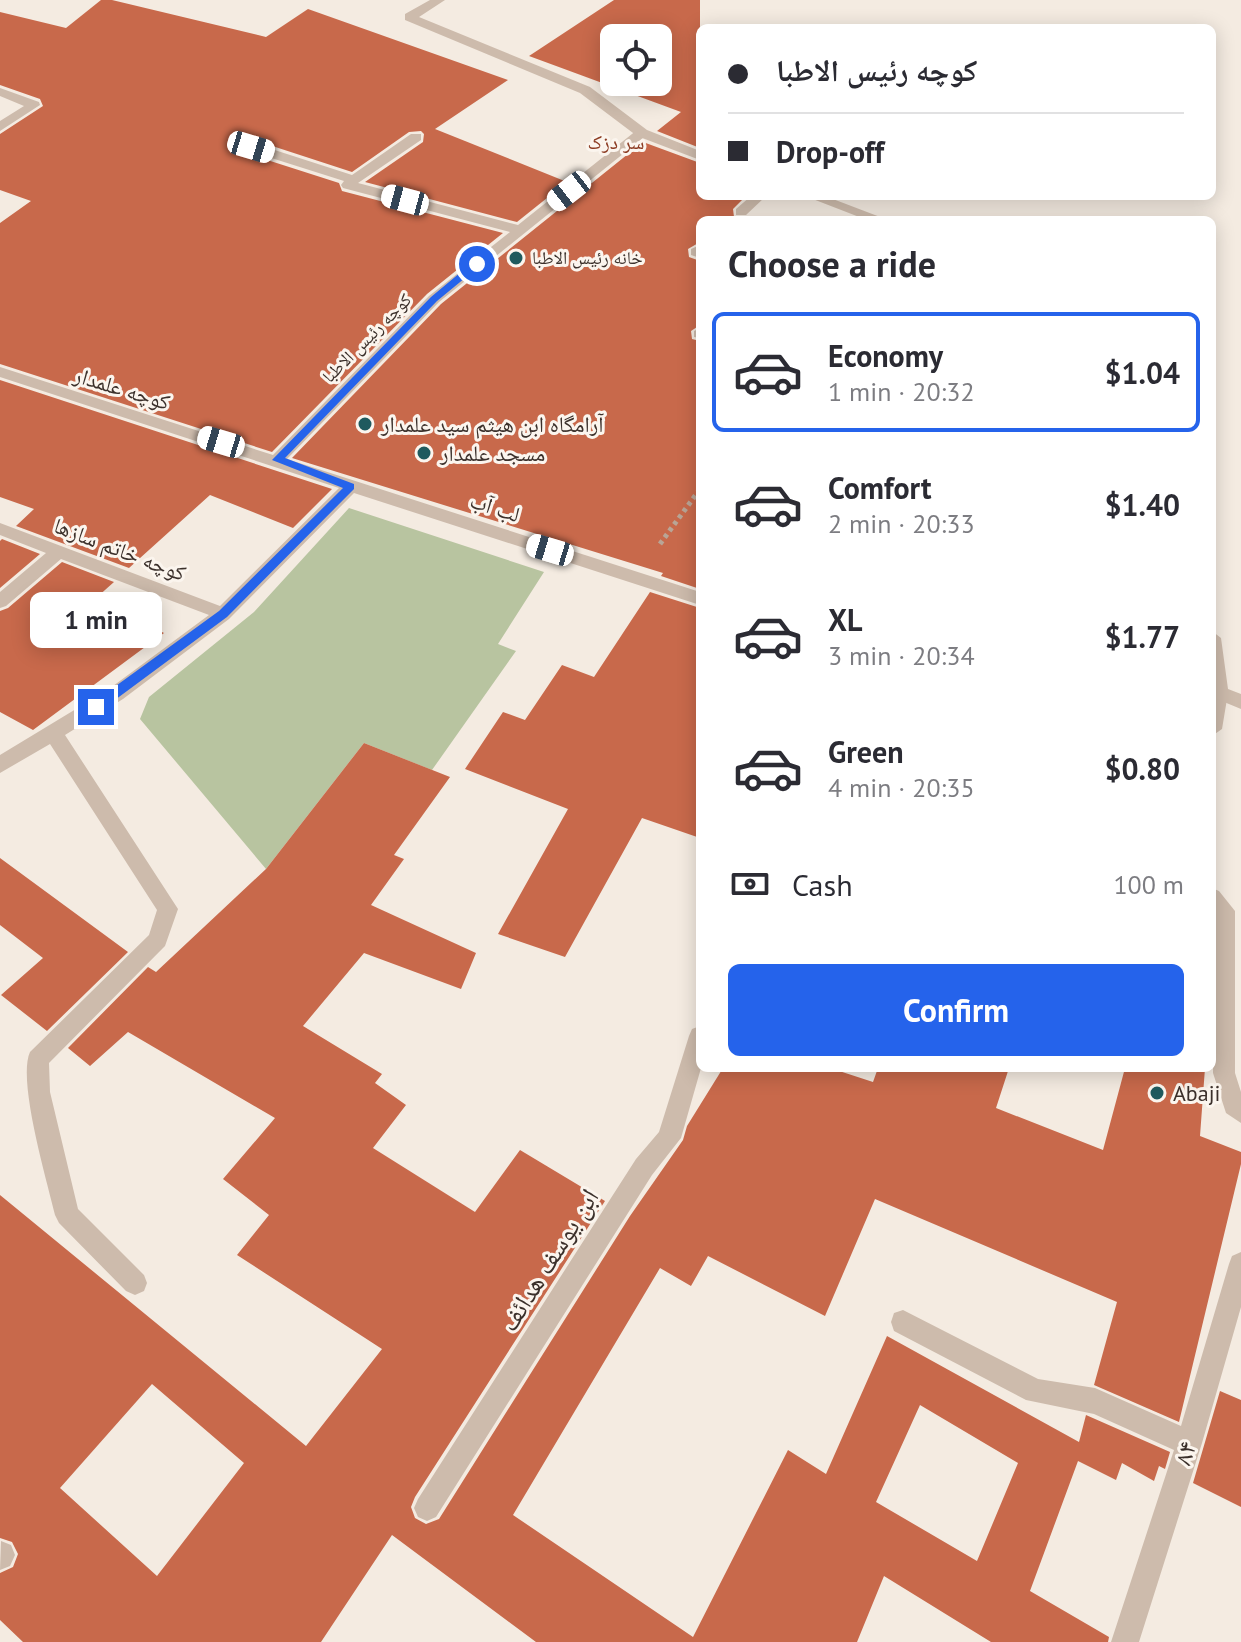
<!DOCTYPE html>
<html lang="en">
<head>
<meta charset="utf-8">
<style>
  body { margin:0; font-family:"PT Sans","Noto Naskh Arabic",sans-serif; background:#f2f2f3; color:#2b2b33; height:100vh; display:flex; flex-direction:column; font-size:30px; white-space:nowrap }
  * { box-sizing:border-box; margin:0 }
  p { font-size:26px; color:#7c7c81 }
  .icon { flex:none; width:44px; height:44px; fill:none; stroke:currentColor; stroke-width:2; stroke-linecap:round; stroke-linejoin:round }
  .map { position:relative; flex:1; overflow:hidden }
  .details { position:absolute; left:696px; top:216px; width:520px; height:856px; display:flex; flex-direction:column; background:#fff; border-radius:12px; box-shadow:0 4px 20px #0003 }
  .details>* { flex:none }
  .top-card { position:absolute; left:696px; top:24px; width:520px; height:176px; border-radius:12px; box-shadow:0 4px 20px #0003; display:grid; align-content:center; height:176px; padding:0 32px; background:#fff }
  .controls { position:absolute; left:600px; top:24px; display:grid; gap:16px }
  .controls a { display:grid; place-items:center; width:72px; height:72px; border-radius:12px; background:#fff; box-shadow:0 4px 20px #0003; font-size:40px }
  .end { position:absolute; width:36px; height:36px; margin:-18px; border:10px solid #2563eb; background:#fff; box-shadow:0 0 0 4px #fff }
  .from { border-radius:50% }
  .bubble { position:absolute; height:56px; border-radius:12px; background:#fff; box-shadow:0 4px 20px #0003; font-size:26px; font-weight:600; line-height:56px; text-align:center }
  .car { position:absolute; width:24px; height:48px; margin:-24px -12px; border-radius:10px; box-shadow:0 0 6px 2px #0007; background:linear-gradient(#fff 24%,#345 0 40%,#fff 0 76%,#345 0 86%,#fff 0) }
  .top-card b { display:flex; align-items:center; gap:28px; height:76px; font-size:30px }
  .top-card b+b { border-top:2px solid #e1e1e2 }
  .top-card i { width:20px; height:20px; background:#2b2b33 }
  ul { padding:0; list-style:none }
  li { display:flex; align-items:center; gap:24px; height:120px; margin:0 16px 12px; padding:0 16px; border:4px solid transparent; border-radius:12px }
  li div { flex:1 }
  li b { display:block; font-size:30px }
  li em { font-style:normal; font-weight:600 }
  li.current { border-color:#2563eb }
  li>.icon { width:72px; height:72px; stroke-width:1.5 }
  h2 { padding:0 32px; font-size:36px; line-height:96px }
  .pay { display:flex; align-items:center; gap:20px; height:88px; padding:0 32px; font-size:30px }
  .pay p { margin-inline-start:auto }
  .action { display:flex; gap:16px; margin-top:auto; padding:16px 32px }
  .action a { flex:1; height:92px; border-radius:12px; background:#2563eb; color:#fff; font-size:32px; font-weight:600; line-height:92px; text-align:center }
  .map>svg:first-child { display:block }
  .green { fill:#b8c4a0 }
  .building { fill:#c8694b; fill-rule:evenodd }
  .lines { fill:none; stroke-linecap:round; stroke-linejoin:round }
  .path { stroke:#b9a596; stroke-width:5; stroke-dasharray:4 4; stroke-linecap:butt }
  .service { fill:#cdbbac; fill-rule:evenodd }
  .minor { fill:#cdbbac; fill-rule:evenodd }
  .route { fill:#2563eb }
  .poi-dot { fill:#1f5a5e; stroke:#fbf5ee; stroke-width:3 }
  .labels { text-anchor:middle; stroke-width:6; stroke-linejoin:round; paint-order:stroke }
  .far-poi-label { font-size:18px; fill:#3b302b; stroke:#fbf5ee; text-anchor:start }
  .far-street-label { font-size:18px; fill:#3b302b; stroke:#fbf5ee }
  .far-neighbourhood-label { font-size:20px; fill:#8c3b22; stroke:#fbf5ee }
  .street-label { font-size:22px; fill:#3b302b; stroke:#fbf5ee }
  .poi-label { font-size:22px; fill:#3b302b; stroke:#fbf5ee; text-anchor:start }
  .near-street-label { font-size:26px; fill:#3b302b; stroke:#fbf5ee }
</style>
</head>
<body>
<div class="map">
<svg width="1241" height="1642" viewBox="0 0 1241 1642">
  <rect width="100%" height="100%" fill="#f4ebe1"/>
  <path class="green" d="M349,508l195,64 -46,72 18,7 -84,119 -68,-27 -98,126 -126,-150 9,-22 105,-85z"/>
  <path class="building" d="M101,0h11l154,37 42,-28 200,71 -73,49 132,53 -50,40 -152,-40 58,-40 1,-8 -3,-3 -12,1 -57,40 -95,-31 -13,1 1,11 94,30 3,8 161,42 -76,61 -155,158 -272,-88v-141l31,-22 -31,-11v-56l43,-28 -3,-7 -40,-14v-73l66,16z
    M614,0h86v148l-43,-17 24,-19 -152,-56zM614,38h44v44h-44z
    M643,142l57,21v33h46l-13,13 1,8 8,1 -2,2h-40v22l-12,7 1,8 11,4v64l-9,6 1,8 8,2v248l-39,-13 2,-3 -371,-115 149,-154z
    M0,380l332,109 -39,39 -83,-33 -81,73 -113,-42 18,-17 -34,-12z
    M2,539l38,15 -40,34v-47z
    M62,562l52,20 -18,16 68,35 -131,97 -33,-18v-101l8,-3z
    M650,592l50,16v230l-58,-20 -77,139 -67,-23 70,-125 -103,-40 38,-57 22,8 37,-55 32,12z
    M364,743l86,34 -56,78 10,4 -33,46 105,48 -15,36 -97,-36 -61,73 79,48 -7,9 31,22 -33,43 102,64 45,-62 85,51 -190,296 -4,10 4,11 11,6 13,-5 191,-303 53,-76 4,-14 36,-58h107l43,14 5,-14h131l-13,40 107,42 22,-82h80l-5,68 41,16v12l-62,258 -85,-37 23,-83 -242,-103 -50,117 -117,-60 -17,30 -31,-18 -147,247 180,122 95,-187 38,24 61,-138 192,106 7,-27 84,37 -5,17 -6,-3 -5,15 -32,-18 -6,17 -38,-19 -48,130 79,46 -1,5h-117l-107,-66 -27,66h-321l-144,-107 -71,107h-298l-23,-22v-47l13,-6 5,-13 -6,-12 -12,-4v-343l306,251 76,-97 -145,-94 32,-40 -46,-36 52,-61 -147,-86 -38,34 -22,-18 80,-81 8,5 110,-103zM152,1384l92,79 -87,113 -97,-88zM920,1405l98,58 -41,98 -101,-59z
    M0,858l128,94 -81,79 -46,-36 42,-37 -43,-33z
    M1220,1391l21,9v107l-48,-24z"/>
  <g class="lines">
    <path class="path" d="M660,544l40,-55"/>
    <path class="service" d="M0,88l39,14 1,3 -40,26v-10l24,-15 -24,-10z
      M637,130l12,3 -210,169 -152,157 413,133v13l-346,-112 -125,126 -106,80 -58,36 113,174 -13,37 -116,117 1,29 28,117 66,66 3,8 -3,8 -9,4 -9,-4 -67,-68 -4,-8c-8,-34 -38,-135 -25,-163l119,-117 8,-25 -107,-166 -50,29v-18l109,-66 100,-74 -148,-56 -55,47 -6,2v-16l46,-39 -46,-18v-12l220,83 119,-118 -339,-111v-10l273,88 156,-159 81,-64 -167,-44 -2,-3 3,-4 -98,-31v-6h10l96,31 59,-41h10v6l-63,43 160,42z
      M751,196h15l-20,19h-10v-6z
      M700,245v13l-9,-3v-6z
      M700,328v10l-6,-1v-6z
      M1212,686l14,2 2,5 -6,36 -10,7z
      M1212,888l7,3 16,20v162l6,19v31l-15,-10 -13,-40 2,-159z
      M700,1026l1,42 -20,70 -29,37 -216,342 -9,4 -9,-4 -4,-9 4,-9 218,-340 23,-27 30,-96 3,-7z
      M1241,1252v55l-39,136 -63,199h-28l63,-192 -80,-36 -68,-14 -132,-69 -3,-9 3,-9 9,-3 135,69 57,9 86,38 48,-162 3,-8z
      M1,1541l10,4 4,10 -5,11 -10,4z"/>
    <path class="minor" d="M430,0h15l-26,17 171,70 57,43 53,21v9l-63,-24 -57,-43 -175,-73v-6z
      M805,196h20l63,24h-21z
      M1212,631l9,7 7,51 13,5v15l-29,-12z"/>
  </g>
  <path class="route" d="M473,262l9,2 -45,37 -152,157 69,26v5l-127,128 -127,94h-9v-7l128,-93 124,-123 -71,-28 159,-163z"/>
  <g class="poi-dot">
    <circle cx="516" cy="258" r="8"/>
    <circle cx="365" cy="424" r="8"/>
    <circle cx="424" cy="453" r="8"/>
    <circle cx="1157" cy="1093" r="8"/>
  </g>
  <g class="labels">
    <g class="far-poi-label">
      <text x="532" y="264">خانه رئیس الاطبا</text>
    </g>
    <g class="far-street-label">
      <text transform="translate(367 338) rotate(-45)" y="6">کوچه رئیس الاطبا</text>
    </g>
    <g class="far-neighbourhood-label">
      <text x="616" y="149">سر دزک</text>
    </g>
    <g class="street-label">
      <text transform="translate(122 388) rotate(17)" y="8">کوچه علمدار</text>
      <text transform="translate(495 507) rotate(18)" y="8">لب آب</text>
      <text transform="translate(120 549) rotate(21)" y="8">کوچه خاتم سازها</text>
    </g>
    <g class="poi-label">
      <text x="381" y="432">آرامگاه ابن هیثم سید علمدار</text>
      <text x="440" y="461">مسجد علمدار</text>
      <text x="1173" y="1101">Abaji</text>
    </g>
    <g class="near-street-label">
      <text transform="translate(549 1260) rotate(-58)" y="9">ابن یوسف هدائف</text>
      <text transform="translate(1185 1453) rotate(-73)" y="9">۸۴</text>
    </g>
  </g>
</svg>
<div class="controls">
<a><svg class="icon" aria-label="locate" viewBox="0 0 24 24"><circle cx="12" cy="12" r="6"/><path d="M12 2v4M12 18v4M2 12h4M18 12h4"/></svg></a>
</div>
<i class="end from" style="left:477px;top:264px"></i>
<i class="end" style="left:96px;top:707px"></i>
<div class="bubble" style="left:30px;top:592px;width:132px">1 min</div>
<i class="car" style="left:251px;top:147px;rotate:107deg"></i>
<i class="car" style="left:569px;top:191px;rotate:232deg"></i>
<i class="car" style="left:405px;top:200px;rotate:285deg"></i>
<i class="car" style="left:221px;top:442px;rotate:287deg"></i>
<i class="car" style="left:550px;top:550px;rotate:287deg"></i>
<div class="top-card">
<b><i class="from"></i>کوچه رئیس الاطبا</b>
<b><i></i>Drop-off</b>
</div>
<section class="details">
<h2>Choose a ride</h2>
<ul>
<li class="current"><svg class="icon" aria-label="car" viewBox="0 0 24 24"><path d="M5 17H2v-5l4-1 3-4h7l3 4 3 1v5h-3M9 17h6M6 11h13"/><circle cx="7" cy="17" r="2"/><circle cx="17" cy="17" r="2"/></svg><div><b>Economy</b><p>1 min · 20:32</p></div><em>$1.04</em></li>
<li><svg class="icon" aria-label="car" viewBox="0 0 24 24"><path d="M5 17H2v-5l4-1 3-4h7l3 4 3 1v5h-3M9 17h6M6 11h13"/><circle cx="7" cy="17" r="2"/><circle cx="17" cy="17" r="2"/></svg><div><b>Comfort</b><p>2 min · 20:33</p></div><em>$1.40</em></li>
<li><svg class="icon" aria-label="car" viewBox="0 0 24 24"><path d="M5 17H2v-5l4-1 3-4h7l3 4 3 1v5h-3M9 17h6M6 11h13"/><circle cx="7" cy="17" r="2"/><circle cx="17" cy="17" r="2"/></svg><div><b>XL</b><p>3 min · 20:34</p></div><em>$1.77</em></li>
<li><svg class="icon" aria-label="car" viewBox="0 0 24 24"><path d="M5 17H2v-5l4-1 3-4h7l3 4 3 1v5h-3M9 17h6M6 11h13"/><circle cx="7" cy="17" r="2"/><circle cx="17" cy="17" r="2"/></svg><div><b>Green</b><p>4 min · 20:35</p></div><em>$0.80</em></li>
</ul>
<div class="pay"><svg class="icon" aria-label="cash" viewBox="0 0 24 24"><path d="M3 7h18v10H3z"/><circle cx="12" cy="12" r="2"/></svg>Cash<p>100 m</p></div>
<div class="action"><a>Confirm</a></div>
</section>
</div>
</body>
</html>
